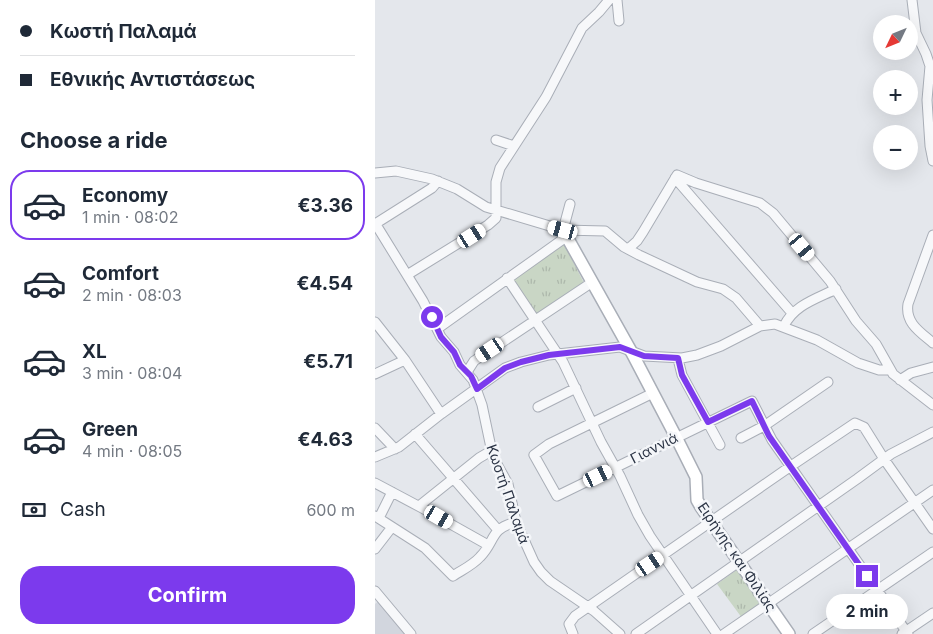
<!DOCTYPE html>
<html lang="en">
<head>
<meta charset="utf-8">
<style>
  body { margin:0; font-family:Inter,sans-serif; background:#f2f2f3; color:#1f2937; height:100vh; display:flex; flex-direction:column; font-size:19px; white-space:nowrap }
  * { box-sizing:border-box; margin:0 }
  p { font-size:16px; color:#747a83 }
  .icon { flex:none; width:28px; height:28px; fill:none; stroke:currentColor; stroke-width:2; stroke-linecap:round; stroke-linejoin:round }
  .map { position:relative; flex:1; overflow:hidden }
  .sheet { display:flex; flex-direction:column; background:#fff; width:375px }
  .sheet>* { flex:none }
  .banner { display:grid; align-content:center; height:110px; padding:0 20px; background:#fff }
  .needle { width:32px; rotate:227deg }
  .tools { position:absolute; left:498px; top:15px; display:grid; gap:10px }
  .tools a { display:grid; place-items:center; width:45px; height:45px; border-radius:50%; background:#fff; box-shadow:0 5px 20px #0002; font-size:25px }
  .end { position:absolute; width:22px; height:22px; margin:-11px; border:6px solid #7c3aed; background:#fff; box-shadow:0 0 0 2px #fff }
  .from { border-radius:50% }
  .bubble { position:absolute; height:35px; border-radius:18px; background:#fff; box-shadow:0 5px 20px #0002; font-size:16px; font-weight:700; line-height:35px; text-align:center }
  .car { position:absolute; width:15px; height:30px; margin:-15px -8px; border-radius:6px; box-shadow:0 0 4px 1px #0007; background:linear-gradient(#fff 24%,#345 0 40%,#fff 0 76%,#345 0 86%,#fff 0) }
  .banner b { display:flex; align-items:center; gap:18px; height:48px; font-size:19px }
  .banner b+b { border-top:1px solid #e0e1e3 }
  .banner i { width:12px; height:12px; background:#1f2937 }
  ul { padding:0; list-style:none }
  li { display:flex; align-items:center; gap:15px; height:70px; margin:0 10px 8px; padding:0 10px; border:2px solid transparent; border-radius:20px }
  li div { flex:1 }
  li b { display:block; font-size:19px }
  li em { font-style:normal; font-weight:700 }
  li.on { border-color:#7c3aed }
  li>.icon { width:45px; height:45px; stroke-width:1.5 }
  h2 { padding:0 20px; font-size:22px; line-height:60px }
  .pay { display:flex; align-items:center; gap:12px; height:55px; padding:0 20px; font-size:19px }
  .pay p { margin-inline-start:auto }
  .primary-button { display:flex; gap:10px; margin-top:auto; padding:10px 20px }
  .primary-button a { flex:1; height:58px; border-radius:20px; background:#7c3aed; color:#fff; font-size:20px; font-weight:700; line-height:58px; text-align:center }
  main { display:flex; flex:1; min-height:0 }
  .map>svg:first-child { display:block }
  .built { fill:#d2d6de }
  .park { fill:url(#park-tufts) }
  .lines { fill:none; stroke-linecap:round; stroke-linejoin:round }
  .street-casing { stroke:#a9aeb7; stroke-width:11 }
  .secondary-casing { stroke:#a9aeb7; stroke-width:14 }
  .street { stroke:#f7f8fa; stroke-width:9 }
  .secondary { stroke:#fff; stroke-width:11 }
  .route { stroke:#7c3aed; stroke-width:6 }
  .labels { text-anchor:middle; stroke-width:5; stroke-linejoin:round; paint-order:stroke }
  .street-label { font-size:14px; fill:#2b3445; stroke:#f4f6f9 }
</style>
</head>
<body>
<main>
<section class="sheet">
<div class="banner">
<b><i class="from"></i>Κωστή Παλαμά</b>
<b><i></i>Εθνικής Αντιστάσεως</b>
</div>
<h2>Choose a ride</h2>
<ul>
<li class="on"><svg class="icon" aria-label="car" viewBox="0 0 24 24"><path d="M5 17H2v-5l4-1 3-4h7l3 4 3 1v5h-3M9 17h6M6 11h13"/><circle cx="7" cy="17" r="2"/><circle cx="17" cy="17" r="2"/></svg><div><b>Economy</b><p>1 min · 08:02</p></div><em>€3.36</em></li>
<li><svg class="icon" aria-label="car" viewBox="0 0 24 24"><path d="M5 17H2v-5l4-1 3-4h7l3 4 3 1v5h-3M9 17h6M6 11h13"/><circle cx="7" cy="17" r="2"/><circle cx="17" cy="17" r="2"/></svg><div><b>Comfort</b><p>2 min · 08:03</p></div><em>€4.54</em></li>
<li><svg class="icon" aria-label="car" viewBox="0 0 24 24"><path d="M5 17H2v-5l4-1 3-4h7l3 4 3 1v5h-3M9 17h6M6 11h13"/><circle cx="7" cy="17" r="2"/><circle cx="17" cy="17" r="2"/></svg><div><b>XL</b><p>3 min · 08:04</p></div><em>€5.71</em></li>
<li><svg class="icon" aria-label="car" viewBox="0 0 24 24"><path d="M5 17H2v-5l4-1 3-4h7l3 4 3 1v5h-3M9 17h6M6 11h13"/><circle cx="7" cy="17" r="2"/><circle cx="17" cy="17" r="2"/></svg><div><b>Green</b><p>4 min · 08:05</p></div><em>€4.63</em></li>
</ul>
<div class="pay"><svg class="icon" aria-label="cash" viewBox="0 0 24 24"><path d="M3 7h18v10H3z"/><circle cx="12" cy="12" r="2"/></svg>Cash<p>600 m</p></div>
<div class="primary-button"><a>Confirm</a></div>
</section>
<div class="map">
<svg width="558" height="634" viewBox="0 0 558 634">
  <defs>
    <pattern id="park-tufts" width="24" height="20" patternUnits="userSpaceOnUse" patternTransform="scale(1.25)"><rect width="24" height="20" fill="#c9d6c5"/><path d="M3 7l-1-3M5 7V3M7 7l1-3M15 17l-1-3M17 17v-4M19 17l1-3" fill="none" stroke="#adb8ab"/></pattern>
  </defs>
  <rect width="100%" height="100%" fill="#e4e7ec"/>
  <path class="built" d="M5,600l29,34h-34v-30z"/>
  <path class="park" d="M188,242l21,41 -49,32 -24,-36z
    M363,569l24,34 -20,15 -25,-34z"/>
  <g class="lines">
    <g class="street-casing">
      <path id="street" d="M242,0l2,21
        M537,0l4,33 10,21 4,12 -3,34 3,46 3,15
        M121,140l18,6
        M0,173l21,-2 36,8 25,10 29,18 77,23 42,1 19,16 15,8 58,27 26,7 13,9 24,28
        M300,178l117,135
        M0,223l48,78 18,36 13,15 6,13 13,15 9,25 11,52 15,27 8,38 18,40 7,10 9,9 44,30 26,23
        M0,224l57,-36 6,-7
        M188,230l7,-26
        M558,235l-25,69c-3,19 12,28 25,39
        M253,249l9,-8 6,-9 34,-57 19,8 64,20 13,10 57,68 26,40 20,23 17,30 40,31
        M32,275l81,-50 8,-7v-36l4,-14 46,-71 36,-69 17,-16 10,-12
        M132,278l56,84 38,80 19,34 18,39 12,21 67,98
        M0,322l30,38 36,54
        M409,326c10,-21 32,-27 52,-37
        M62,329l129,-92
        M303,359l4,16 38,70
        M92,372l7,-11 117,-78
        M0,374l30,-14
        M525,380l11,-7 22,-6
        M278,393l-104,51 -15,11 23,41 195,-95 20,39 136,194
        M163,407l38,-19
        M0,428l20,21
        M40,434l83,96
        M366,438l23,-12 64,-44
        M0,457l24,-10 42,-33 64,-46 16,-6 28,-7 71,-8 24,9 38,2 15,-3 24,-9 39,-20 15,-2 42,16 41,23 21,7h10
        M0,483l47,25 66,37
        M44,506l60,-48 12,-7
        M0,516l50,32 28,28c9,-6 20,-11 27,-19 16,-16 9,-28 36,-35
        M4,518l13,-26
        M0,549l17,-22
        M0,591l36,43
        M198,634l-4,-10 6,-8 216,-150 64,-43 9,4 20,32 49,70
        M261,634l221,-155 34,-25 42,-22
        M349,634l209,-144
        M438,634l120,-82
        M527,634l31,-21"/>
    </g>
    <g class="secondary-casing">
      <path id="secondary" d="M188,230l69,123 44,84 20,40 1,23 4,7 88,127"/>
    </g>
    <use href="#street" class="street"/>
    <use href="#secondary" class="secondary"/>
  </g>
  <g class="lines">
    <path class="route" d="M57,317l9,20 13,15 6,13 11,11 6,13 28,-21 16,-6 28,-7 71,-8 24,9 34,2 4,17 26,47 44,-21 17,35 98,140"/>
  </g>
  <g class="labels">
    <g class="street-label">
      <text transform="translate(279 448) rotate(-27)" y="5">Γιαννιά</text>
      <text transform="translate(133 494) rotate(71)" y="5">Κωστή Παλαμά</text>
      <text transform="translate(362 557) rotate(56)" y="5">Ειρήνης και Φιλίας</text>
    </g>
  </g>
</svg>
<div class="tools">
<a><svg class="needle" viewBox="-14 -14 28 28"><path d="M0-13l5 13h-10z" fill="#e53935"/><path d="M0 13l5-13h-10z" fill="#747a83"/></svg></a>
<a>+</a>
<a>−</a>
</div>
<i class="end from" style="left:57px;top:317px"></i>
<i class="end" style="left:492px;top:576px"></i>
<div class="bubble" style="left:451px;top:594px;width:82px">2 min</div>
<i class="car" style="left:188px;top:230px;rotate:285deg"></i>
<i class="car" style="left:97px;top:236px;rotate:58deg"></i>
<i class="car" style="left:427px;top:247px;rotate:140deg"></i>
<i class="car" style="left:115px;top:350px;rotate:236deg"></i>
<i class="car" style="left:223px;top:476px;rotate:64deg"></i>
<i class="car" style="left:64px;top:517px;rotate:120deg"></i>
<i class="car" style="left:275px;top:564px;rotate:56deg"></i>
</div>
</main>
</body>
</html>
